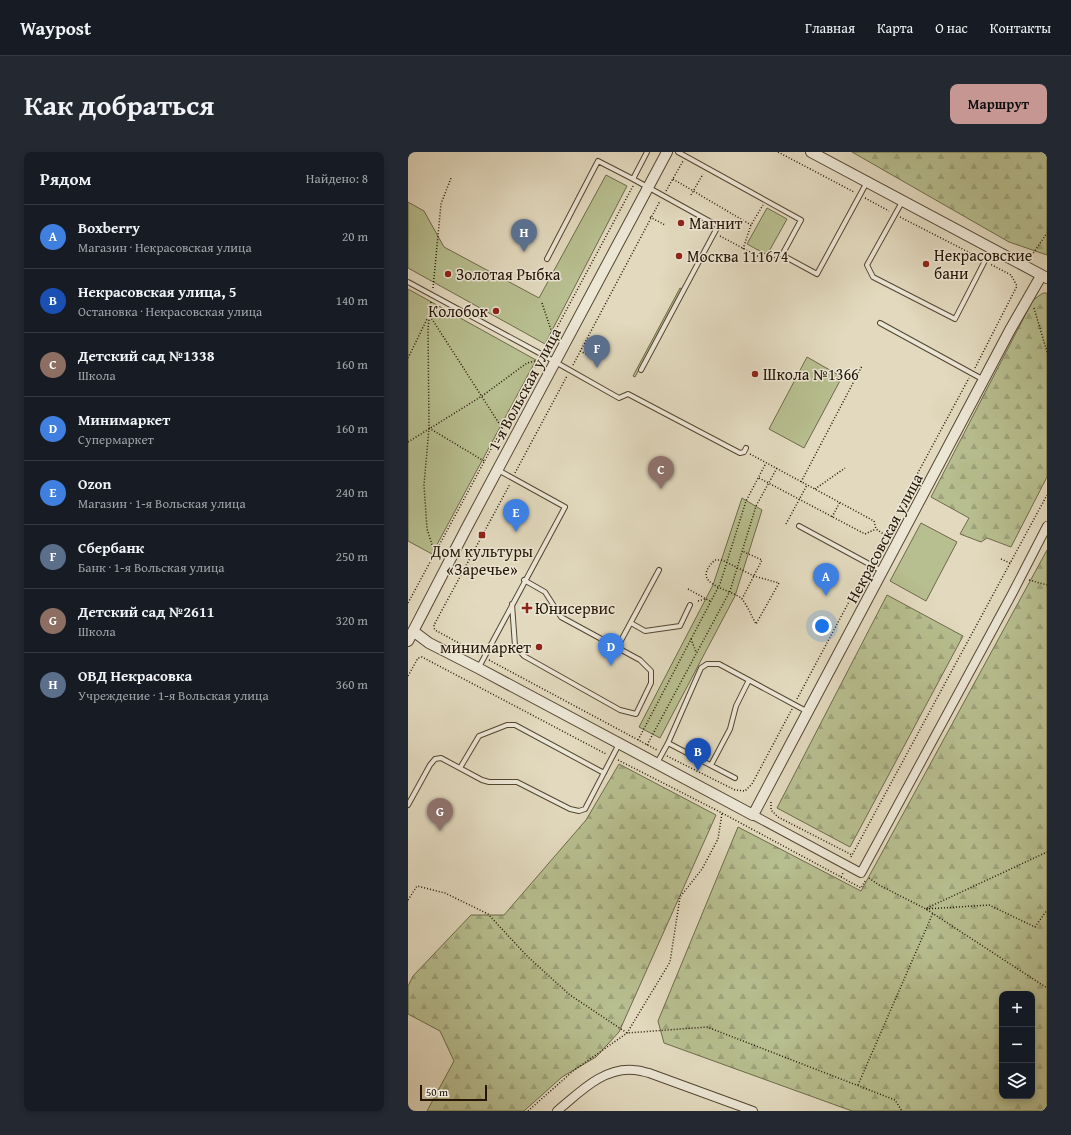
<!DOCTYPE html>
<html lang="ru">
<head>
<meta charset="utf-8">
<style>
  :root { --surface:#171b24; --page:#242831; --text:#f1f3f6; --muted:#9ea1a6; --line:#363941; --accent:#c59692 }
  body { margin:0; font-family:"Gentium Book Plus",serif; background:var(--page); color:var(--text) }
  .controls { position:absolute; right:12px; bottom:12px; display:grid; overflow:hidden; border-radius:8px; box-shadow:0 2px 6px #0003 }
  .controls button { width:36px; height:36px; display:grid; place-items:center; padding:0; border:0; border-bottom:1px solid var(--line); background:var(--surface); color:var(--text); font:20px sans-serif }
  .scale { position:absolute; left:12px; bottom:10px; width:67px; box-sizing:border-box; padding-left:4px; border:2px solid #251504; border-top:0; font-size:11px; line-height:14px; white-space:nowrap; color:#251504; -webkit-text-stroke:3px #ece6d5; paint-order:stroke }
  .you { position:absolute; left:414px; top:474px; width:14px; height:14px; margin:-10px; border:3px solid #fff; border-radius:50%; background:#1a73e8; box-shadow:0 0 0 6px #1a73e833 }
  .badge { display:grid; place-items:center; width:26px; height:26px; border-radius:50%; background:var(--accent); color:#fff; font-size:13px; font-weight:700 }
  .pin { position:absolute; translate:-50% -33px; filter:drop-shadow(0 1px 2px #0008) }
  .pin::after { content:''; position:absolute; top:21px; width:14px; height:12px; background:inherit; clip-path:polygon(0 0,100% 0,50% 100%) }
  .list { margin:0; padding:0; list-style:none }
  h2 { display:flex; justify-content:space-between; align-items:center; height:52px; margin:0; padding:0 16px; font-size:17px }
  h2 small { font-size:13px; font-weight:400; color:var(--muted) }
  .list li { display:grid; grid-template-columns:26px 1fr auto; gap:12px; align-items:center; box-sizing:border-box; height:64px; padding:0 16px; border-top:1px solid var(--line) }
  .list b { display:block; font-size:15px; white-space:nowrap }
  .list p { margin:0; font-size:13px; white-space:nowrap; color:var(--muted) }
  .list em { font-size:13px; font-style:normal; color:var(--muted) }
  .icon { flex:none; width:22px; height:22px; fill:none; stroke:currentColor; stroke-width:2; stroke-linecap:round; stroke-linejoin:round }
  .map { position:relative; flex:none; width:639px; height:959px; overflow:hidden; border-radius:8px }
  header { display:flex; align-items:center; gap:24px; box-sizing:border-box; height:56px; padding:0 20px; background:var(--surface); border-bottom:1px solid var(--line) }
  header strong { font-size:19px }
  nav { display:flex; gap:22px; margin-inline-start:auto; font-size:14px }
  .intro { display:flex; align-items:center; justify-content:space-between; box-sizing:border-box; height:96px; padding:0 24px }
  h1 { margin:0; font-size:28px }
  .button { padding:10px 18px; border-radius:8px; background:var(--accent); color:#111; font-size:14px; font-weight:700 }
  main { display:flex; gap:24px; padding:0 24px }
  aside { flex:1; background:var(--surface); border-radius:8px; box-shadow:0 2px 6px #0003 }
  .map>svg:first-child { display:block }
  .green { fill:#b7be8f; stroke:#6e6a4a }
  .forest { fill:url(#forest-firs); stroke:#6e6a4a; fill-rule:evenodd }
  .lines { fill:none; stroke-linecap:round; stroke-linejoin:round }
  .service-casing { stroke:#544632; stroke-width:6 }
  .minor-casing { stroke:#544632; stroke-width:10 }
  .tertiary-casing { stroke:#544632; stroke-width:12 }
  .path { stroke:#251504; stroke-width:1.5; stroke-dasharray:1 2; stroke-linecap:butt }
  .service { stroke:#ece6d5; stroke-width:4 }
  .minor { stroke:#ece6d5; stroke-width:8 }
  .tertiary { stroke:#ece6d5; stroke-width:10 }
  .poi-dot { fill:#8f2418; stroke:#ece6d5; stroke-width:1.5 }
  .labels { text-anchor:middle; stroke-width:3; stroke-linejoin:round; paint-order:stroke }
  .poi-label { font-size:16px; fill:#251504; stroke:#ece6d5; text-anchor:start }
  .street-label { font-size:16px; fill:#251504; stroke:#ece6d5 }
</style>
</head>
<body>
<header>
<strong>Waypost</strong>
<nav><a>Главная</a><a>Карта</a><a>О нас</a><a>Контакты</a></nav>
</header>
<div class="intro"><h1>Как добраться</h1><a class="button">Маршрут</a></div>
<main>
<aside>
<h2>Рядом<small>Найдено: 8</small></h2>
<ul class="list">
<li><span class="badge" style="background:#3f7fe0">A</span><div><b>Boxberry</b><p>Магазин · Некрасовская улица</p></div><em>20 m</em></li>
<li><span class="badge" style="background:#1a4fb4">B</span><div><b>Некрасовская улица, 5</b><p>Остановка · Некрасовская улица</p></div><em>140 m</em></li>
<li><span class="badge" style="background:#8d6e63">C</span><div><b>Детский сад №1338</b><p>Школа</p></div><em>160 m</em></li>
<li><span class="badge" style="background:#3f7fe0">D</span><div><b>Минимаркет</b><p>Супермаркет</p></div><em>160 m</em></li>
<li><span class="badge" style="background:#3f7fe0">E</span><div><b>Ozon</b><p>Магазин · 1-я Вольская улица</p></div><em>240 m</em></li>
<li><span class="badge" style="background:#5c6f8a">F</span><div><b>Сбербанк</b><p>Банк · 1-я Вольская улица</p></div><em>250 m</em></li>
<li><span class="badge" style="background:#8d6e63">G</span><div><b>Детский сад №2611</b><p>Школа</p></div><em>320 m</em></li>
<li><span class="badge" style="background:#5c6f8a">H</span><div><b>ОВД Некрасовка</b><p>Учреждение · 1-я Вольская улица</p></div><em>360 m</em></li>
</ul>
</aside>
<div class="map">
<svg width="639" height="959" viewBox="0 0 639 959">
  <defs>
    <pattern id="forest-firs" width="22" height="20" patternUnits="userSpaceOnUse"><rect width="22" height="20" fill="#b7be8f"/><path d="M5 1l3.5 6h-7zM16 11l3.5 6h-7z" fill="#9da27a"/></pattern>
  </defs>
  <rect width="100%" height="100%" fill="#e2d9be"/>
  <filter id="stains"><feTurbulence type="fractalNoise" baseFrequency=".005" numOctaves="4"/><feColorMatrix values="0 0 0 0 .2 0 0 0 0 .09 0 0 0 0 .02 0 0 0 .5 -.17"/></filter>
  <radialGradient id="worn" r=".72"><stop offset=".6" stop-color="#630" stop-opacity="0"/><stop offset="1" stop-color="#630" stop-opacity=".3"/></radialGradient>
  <path class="green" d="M198 23 219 34 137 192 0 116V50L16 59 36 95 131 146Z
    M359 56 379 67 359 103 339 92Z
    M272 136 274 137 227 225 225 224Z
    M0 137 128 208 24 402 0 389Z
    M399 205 434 225 396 296 361 277Z
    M334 346 354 358 327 444 252 586 231 575 305 433Z
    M513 371 549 390 518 449 482 429Z"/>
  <path class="forest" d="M444 0H639V103L601 90Z
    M635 141H639V325L603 395 579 386 573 390 552 382 561 366 523 345 625 148Z
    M639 398V959H444L256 891 250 869 330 675 453 739ZM594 842H624V944H594Z
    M479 443 555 484 442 695 369 656Z
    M211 612 308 663 211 880 188 905 154 925 116 959H19L46 909 32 879 0 862V834L5 824 63 763H96L178 668Z"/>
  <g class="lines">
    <g class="service-casing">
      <path id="service" d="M270 0 393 68 374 103 409 122 459 30
        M494 50 459 113 465 125 547 167 583 97
        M139 107 190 9 225 27
        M0 130 135 203 211 246 220 242 332 301 336 300 338 296
        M472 171 576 228
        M233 218 310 74 225 27 239 0
        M391 374 474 419
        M104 452 107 494 116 504 212 558 228 562 243 531V519L232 508 153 465 137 440 116 428
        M223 471 237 479 272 474 282 453
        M209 496 251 418
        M71 515 157 355 90 318
        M260 591 327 626
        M249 611 260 591 293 516 299 512H311L400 560
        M303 613 322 577 328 554 341 528
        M52 616 71 584 99 573H107L196 621
        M0 653 22 613 27 607 33 606 74 628 81 630H109L162 657 171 659 177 657 211 592"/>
    </g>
    <g class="minor-casing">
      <path id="minor" d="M345 663 453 721 604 442 639 374
        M149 959C171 941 195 915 226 918 231 918 236 920 241 921L345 959"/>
    </g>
    <g class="tertiary-casing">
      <path id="tertiary" d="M403 0 639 126
        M5 479 21 491 70 516 345 663 602 178 633 124
        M0 489 59 375 259 0"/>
    </g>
    <path class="path" d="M370 0 446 40
      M265 27 343 73
      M258 39 275 9
      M283 43 295 22
      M457 46 481 59
      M242 65 257 73
      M492 65 572 106
      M312 84 357 108 368 105
      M335 97 343 73 355 53
      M622 106 639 81
      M25 136 33 52 43 26
      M23 150 20 176 21 276 16 333 19 377 27 402
      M134 151 145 184
      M626 156 639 200
      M22 164 94 276
      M138 196 225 34
      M172 199 184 205
      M0 206 20 165
      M165 213 252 49
      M567 216 609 134 603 123 582 112
      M21 276 76 309
      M0 290 74 244 119 211 131 208
      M342 302 466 369 468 377 477 383
      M107 321 159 224
      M351 326 457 382 468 377
      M393 330 454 214
      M407 337 437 316
      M424 365 432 350
      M378 372 399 333
      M464 406 561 226
      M593 407 602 411
      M307 408H314L346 424 371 431 348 472C344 465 339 453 334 447 322 436 280 433 307 408Z
      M621 428 639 433
      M280 437 302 449
      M334 447 354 408 334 399
      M290 449 297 447
      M0 451 131 208
      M283 487 288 500
      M71 502 27 478 26 476V473L102 332
      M81 508 249 598
      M0 524 10 506 14 505 198 602
      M389 547 458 418
      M230 588 312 432 338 349 358 311
      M239 593 322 439 348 354 369 316
      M259 604 327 638 337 639 344 632 384 557
      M210 608 314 661 433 725 435 721
      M363 650V658L370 665 444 703
      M443 705 639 343
      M433 725 453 736 457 729
      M461 726 471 733 518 757 639 836
      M0 748 9 734 37 741 80 762 120 805 162 843 219 881 299 875 487 948 494 959
      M519 756 639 700
      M518 757 581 753 627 775 639 758
      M450 933 525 761
      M120 959 165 919 219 881 262 810 272 745 294 717 310 687 314 661"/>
    <use href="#service" class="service"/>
    <use href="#minor" class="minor"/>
    <use href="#tertiary" class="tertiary"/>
  </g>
  <g class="poi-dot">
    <circle cx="273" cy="71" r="4"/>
    <circle cx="271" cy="104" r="4"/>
    <circle cx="518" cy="112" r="4"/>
    <circle cx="40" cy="122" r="4"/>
    <circle cx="88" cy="159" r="4"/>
    <circle cx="347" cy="222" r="4"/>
    <rect x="70" y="379" width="8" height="8" rx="2"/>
    <path d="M117 450h4v4h4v4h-4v4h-4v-4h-4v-4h4z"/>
    <circle cx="131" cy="495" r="4"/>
  </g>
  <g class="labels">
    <g class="poi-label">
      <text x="281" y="77">Магнит</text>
      <text x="526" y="109">Некрасовские<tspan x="526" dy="18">бани</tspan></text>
      <text x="279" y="110">Москва 111674</text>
      <text x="48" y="128">Золотая Рыбка</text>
      <text x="80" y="165" text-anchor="end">Колобок</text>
      <text x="355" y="228">Школа №1366</text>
      <text x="74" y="405" text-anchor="middle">Дом культуры<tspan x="74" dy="18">«Заречье»</tspan></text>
      <text x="127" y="462">Юнисервис</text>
      <text x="123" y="501" text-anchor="end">минимаркет</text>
    </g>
    <g class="street-label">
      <text transform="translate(116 237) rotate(-62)" y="6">1-я Вольская улица</text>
      <text transform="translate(476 386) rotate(-62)" y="6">Некрасовская улица</text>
    </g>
  </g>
  <rect width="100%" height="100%" filter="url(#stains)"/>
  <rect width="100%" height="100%" fill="url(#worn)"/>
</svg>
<div class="controls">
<button>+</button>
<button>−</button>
<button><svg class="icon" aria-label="layers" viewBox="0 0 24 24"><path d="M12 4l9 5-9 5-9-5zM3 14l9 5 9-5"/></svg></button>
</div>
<div class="scale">50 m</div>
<div class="you"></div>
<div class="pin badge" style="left:418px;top:444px;background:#3f7fe0">A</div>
<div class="pin badge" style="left:290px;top:619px;background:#1a4fb4">B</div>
<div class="pin badge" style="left:253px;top:337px;background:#8d6e63">C</div>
<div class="pin badge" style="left:203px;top:514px;background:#3f7fe0">D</div>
<div class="pin badge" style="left:108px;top:380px;background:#3f7fe0">E</div>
<div class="pin badge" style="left:189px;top:216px;background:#5c6f8a">F</div>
<div class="pin badge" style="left:32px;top:679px;background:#8d6e63">G</div>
<div class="pin badge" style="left:116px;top:100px;background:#5c6f8a">H</div>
</div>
</main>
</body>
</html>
